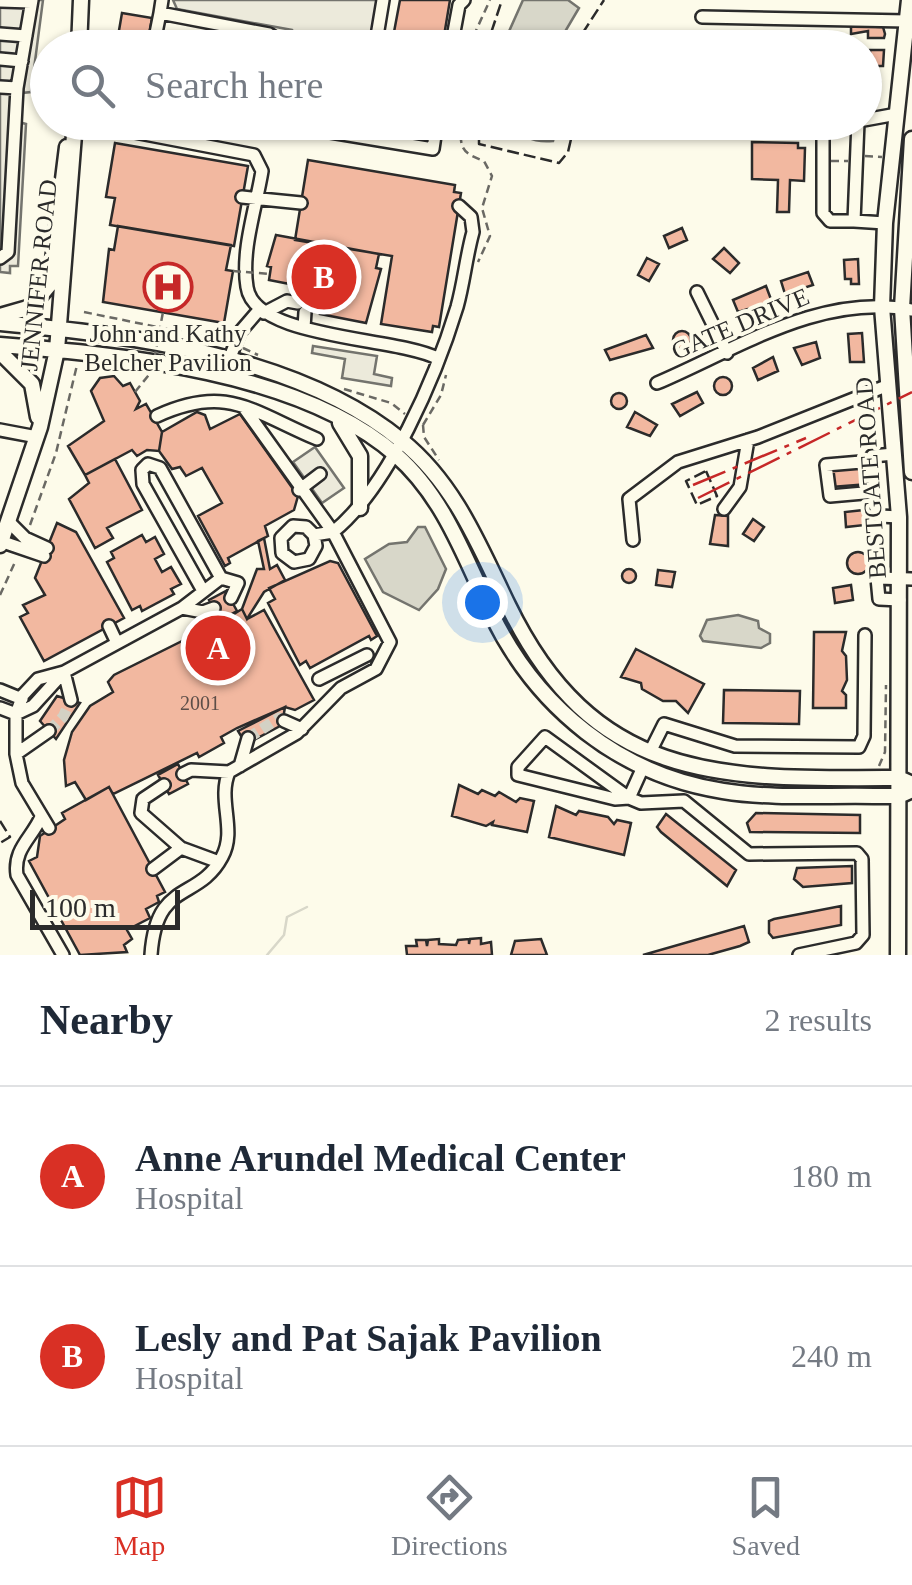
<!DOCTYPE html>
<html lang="en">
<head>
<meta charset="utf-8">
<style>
  :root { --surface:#fff; --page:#f2f2f3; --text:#1f2937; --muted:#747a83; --line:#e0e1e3; --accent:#d93025 }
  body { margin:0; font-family:"Times New Roman",serif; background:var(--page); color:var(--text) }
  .scale { position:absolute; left:30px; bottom:25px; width:150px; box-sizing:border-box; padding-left:10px; border:5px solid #2b2b2b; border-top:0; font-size:28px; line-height:35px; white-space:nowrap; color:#2b2b2b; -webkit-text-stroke:8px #fdfbea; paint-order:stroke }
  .you { position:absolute; left:482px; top:602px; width:35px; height:35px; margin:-25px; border:8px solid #fff; border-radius:50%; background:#1a73e8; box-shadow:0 0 0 15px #1a73e833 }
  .badge { display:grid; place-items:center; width:65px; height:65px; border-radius:50%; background:var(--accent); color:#fff; font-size:32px; font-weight:700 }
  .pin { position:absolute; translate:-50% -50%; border:5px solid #fff; box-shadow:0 2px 10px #0006 }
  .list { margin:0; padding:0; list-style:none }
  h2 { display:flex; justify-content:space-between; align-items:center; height:130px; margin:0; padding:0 40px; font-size:42px }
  h2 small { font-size:32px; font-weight:400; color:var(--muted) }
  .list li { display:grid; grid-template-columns:65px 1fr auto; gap:30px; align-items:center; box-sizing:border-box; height:180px; padding:0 40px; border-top:2px solid var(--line) }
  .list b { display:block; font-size:38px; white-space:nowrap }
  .list p { margin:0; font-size:32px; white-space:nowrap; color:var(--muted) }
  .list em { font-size:32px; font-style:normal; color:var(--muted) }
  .icon { flex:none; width:55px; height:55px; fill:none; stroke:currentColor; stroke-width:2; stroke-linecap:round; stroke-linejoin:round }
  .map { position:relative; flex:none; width:912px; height:955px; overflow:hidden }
  .search { position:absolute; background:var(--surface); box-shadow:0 2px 8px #0004; left:30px; right:30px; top:30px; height:110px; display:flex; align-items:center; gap:25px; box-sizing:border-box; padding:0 35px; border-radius:55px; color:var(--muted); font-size:38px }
  .sheet { height:490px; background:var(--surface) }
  nav { display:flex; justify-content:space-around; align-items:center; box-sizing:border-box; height:140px; border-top:2px solid var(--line); background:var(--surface); font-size:28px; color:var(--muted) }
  nav a { display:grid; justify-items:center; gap:5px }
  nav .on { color:var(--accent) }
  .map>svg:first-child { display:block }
  .parking { fill:#eceadb; stroke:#74746e; stroke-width:2.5 }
  .water { fill:#d8d7c9; stroke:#74746e; stroke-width:2.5 }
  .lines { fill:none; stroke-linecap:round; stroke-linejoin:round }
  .stream { stroke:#d8d7c9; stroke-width:2.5 }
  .building { fill:#f2b8a0; stroke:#2b2b2b; stroke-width:2.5 }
  .minor-tunnel { stroke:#d3d1c4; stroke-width:11; stroke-dasharray:11 5.5; stroke-linecap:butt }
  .minor-casing { stroke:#2b2b2b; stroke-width:16 }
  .major-casing { stroke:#2b2b2b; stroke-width:19 }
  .path { stroke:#6a6964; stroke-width:2.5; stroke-dasharray:8 5; stroke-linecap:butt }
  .minor { stroke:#fdfbea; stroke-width:11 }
  .major { stroke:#fdfbea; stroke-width:14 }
  .path-bridge { stroke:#6a6964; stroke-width:2.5; stroke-dasharray:8 5; stroke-linecap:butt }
  .fence { stroke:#2b2b2b; stroke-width:2.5; stroke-dasharray:12 5; stroke-linecap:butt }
  .power { stroke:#c62828; stroke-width:2.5; stroke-dasharray:35 8 5 8; stroke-linecap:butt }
  .labels { text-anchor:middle; stroke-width:8; stroke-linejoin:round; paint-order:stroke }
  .number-label { font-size:20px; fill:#5d4e48 }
  .street-label { font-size:25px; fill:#2b2b2b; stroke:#fdfbea }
  .poi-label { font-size:25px; fill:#2b2b2b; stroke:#fdfbea }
</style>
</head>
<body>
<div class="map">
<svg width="912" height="955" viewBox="0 0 912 955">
  <rect width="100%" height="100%" fill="#fdfbea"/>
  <path class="parking" d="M0 0H43L31 92 22 93 19 122 26 124 18 266H10V273L0 272Z
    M173 0H381L373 48 304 44 292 30 177 9Z
    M313 346 377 356 374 374 392 378 391 386 342 378 345 359 312 353Z
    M315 447 344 488 322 503 293 462Z"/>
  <path class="water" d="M523 0H568L579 8 556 47H502Z
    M511 123H558L553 141C534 143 521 137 511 123Z
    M418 527H425L446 569 438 589 419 610 383 592 365 559 389 544 407 542Z
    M738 615 758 621 759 628 770 634V643L761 648 703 641 700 636 707 620Z"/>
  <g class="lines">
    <path class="stream" d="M267 955 284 935 287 917 307 907"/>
  </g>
  <path class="building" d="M400 0H450L442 48H391Z
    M122 13 152 18 147 48H116Z
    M851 26 883 27 885 34 884 38H868V31L851 34Z
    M739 42a8 8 0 1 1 16 0a8 8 0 1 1-16 0Z
    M181 35 258 48H178Z
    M793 39 812 42 811 48H784L785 41Z
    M870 50H884L883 66H870Z
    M866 82a7 7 0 1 1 14 0a7 7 0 1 1-14 0Z
    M328 122H429L426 139Z
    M752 142 798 143V148H805L804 181 790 180 789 212H777L778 180 752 179Z
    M115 143 248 166 234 246 110 225 115 198 106 197Z
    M308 160 455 185 454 192 461 193 439 327 433 326 432 332 381 324 392 256 295 240Z
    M118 226 231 245 226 270 233 271 224 323 103 302 109 249 114 250Z
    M682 228 687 240 669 248 664 236Z
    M276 235 379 254 376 268 381 269 366 323 320 314 323 299 313 297 315 289 269 280 271 267 267 266Z
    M724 248 739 263 730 273 713 259Z
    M647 258 659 264 649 281 638 275Z
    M858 259 859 284H851V279H845L844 260Z
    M808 272 813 285 785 294 781 281Z
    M766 286 772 302 738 312 733 300Z
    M673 340a9 9 0 1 1 18 0a9 9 0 1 1-18 0Z
    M862 333 864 362H850L848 334Z
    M646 335 653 348 610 360 605 350Z
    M816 342 820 358 802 365 794 348Z
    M773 357 778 371 758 380 753 368Z
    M114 376 123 386 130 383 140 401 136 409 146 404 162 432 159 451 147 450 137 456 132 450 85 475 68 446 104 421 91 391 100 378Z
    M714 386a9 9 0 1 1 18 0a9 9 0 1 1-18 0Z
    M697 392 703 403 680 416 672 404Z
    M611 401a8 8 0 1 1 16 0a8 8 0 1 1-16 0Z
    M197 412 205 415 210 429 240 414 298 496 294 510 265 526 268 536 228 558 230 563 225 566 198 516 222 503 202 468 186 476 180 467 172 469 159 451 162 432Z
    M635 412 657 425 650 436 627 427Z
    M115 459 142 510 107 528 113 538 95 548 69 499 89 483 85 475Z
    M868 467 869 484 831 487 829 470Z
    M864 510 865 525 846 527 845 512Z
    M715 515 728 516V546L710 544Z
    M753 519 764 527 754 541 743 534Z
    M57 523 76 532 124 618 44 661 20 617 28 613 23 605 45 595 35 578Z
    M142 535 146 542 155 537 164 554 155 559 162 572 171 567 181 584 171 589 174 594 142 611 140 606 132 610 107 562 114 558 111 552Z
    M264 538 270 569 277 565 285 580 264 592 247 619 242 609 257 569H264L258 541Z
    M847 563a11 11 0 1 1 22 0a11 11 0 1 1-22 0Z
    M330 561 338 563 377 636 371 640 369 636 310 668 306 661 300 665 268 603 275 599 269 588Z
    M622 576a7 7 0 1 1 14 0a7 7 0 1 1-14 0Z
    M658 570 675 572 672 587 656 585Z
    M851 585 853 600 835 603 833 588Z
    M226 591 237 611 220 620 209 600Z
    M242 609 247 619 264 610 314 700 295 710 285 707 237 728 221 737 224 743 199 757 197 753 113 794 109 787 86 800 75 782 66 786 64 760 72 732 90 706 113 692 108 682 114 675 194 635 191 630 199 626 208 630Z
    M814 632H846L842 651 846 656 847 680 842 691 846 695V708H813Z
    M636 649 704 684 688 713 676 701H663L642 689 641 683 621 677Z
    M724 690 800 691 799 724 723 723Z
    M57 696 80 703 56 739 40 721Z
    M285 707 282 725 254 740 241 736 238 731Z
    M178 764 188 784 169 794 158 775Z
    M459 785 478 794 482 790 495 796 499 792 516 802 520 798 534 801 527 832 492 825 493 822 486 826 452 816Z
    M109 787 165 892 157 896 159 902 146 909 150 918 127 930 132 939 124 945 127 952 80 955 29 861 37 857 40 836 65 819 62 813Z
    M556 806 576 815 579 811 608 817 614 824 617 820 631 823 624 855 549 837Z
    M756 813 860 815V833L750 832 747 823Z
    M666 814 736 870 727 886 661 832 657 827Z
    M852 866V883L803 887 794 879 797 868Z
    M841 906V925L773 938 769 933V921L774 919Z
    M744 926 749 942 740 946 708 955H643Z
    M481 938V944L491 942 492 955H407L406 946H417L416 940H426L427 946 428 940 439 939V944L456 945 458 940 469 939V944L470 939Z
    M541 939 547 955H511L515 941Z"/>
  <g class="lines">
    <path class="minor-tunnel" d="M49 731 63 717 71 700
      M248 738 279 718 284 721"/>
    <g class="minor-casing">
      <path id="minor" d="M162 0 160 13 269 34 290 48
        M0 1 31 2
        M702 17 907 21
        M0 34 26 36
        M153 48 160 13
        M375 48 383 0
        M451 48 459 5 464 0
        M0 59 22 61
        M0 87 17 88 8 252 0 258
        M17 88 32 0
        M864 120 897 114
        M82 122 254 155 262 171C256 208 241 250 247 287 254 339 396 337 437 358
        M234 122 276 123 433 149 437 122
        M823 122V213L830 221H854
        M858 122 854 221 885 223
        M242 197 301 203
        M697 292 727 353
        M264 313 287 301 298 303
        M304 328 305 312
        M229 360 240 332 259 310
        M657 383C737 349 822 292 912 310
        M157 416C227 384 251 411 317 439
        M0 430 37 437
        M894 454 872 456 876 508 880 516 899 517
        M873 461 826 465 830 496 875 492
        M299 490 320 474
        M724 509 740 487 748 440
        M9 522 25 538 47 548
        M333 532C389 487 436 376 457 307 464 282 466 257 473 232L471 217 459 206
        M314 535 316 546 309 559 294 562 282 553 281 538 293 526 306 527 314 535 333 532
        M633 540 629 499 678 462 758 437 886 386
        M0 541 44 556
        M221 578 238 583 231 598
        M202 589 143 484 142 470 148 464 160 468 221 578
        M900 600 879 599 877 578 912 579
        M182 608 203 612 214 608
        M109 626 117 643
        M64 672 71 700
        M319 679 367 655
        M0 690 22 699
        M0 708 16 714 33 706 63 673
        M284 721 302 729
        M650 752 664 724 735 746 859 747 864 736 865 635
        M16 754 49 731
        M240 766 248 738
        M643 767 629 798 615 799 518 775V767L545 737 629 798 641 803 684 801 749 854 857 853 862 859 863 935 856 943 799 955
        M183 774 191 770 229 772
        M164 785 143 799 141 813 181 848
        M41 817C32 838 13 849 17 875L63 955
        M49 828 22 783 16 754V714L23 695 38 679 64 672 182 608 221 578
        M153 869 181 848 219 862
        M151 955C156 879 198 902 222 857 237 830 217 800 229 772L297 733 341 688 376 669 390 642 333 532 245 409"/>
    </g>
    <g class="major-casing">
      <path id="major" d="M79 48 81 0
        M912 139 902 308 912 472
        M0 316 31 307 50 284 67 147
        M0 323C130 335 298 355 402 441 455 484 479 545 508 605 595 785 724 779 899 778L912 784
        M0 345C122 355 300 371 396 455 444 497 465 558 492 615 537 708 620 775 723 791 772 799 825 795 874 796H899L912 790
        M0 352 32 384 38 417
        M340 423 360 456V508
        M0 545 40 427 57 350 75 122
        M898 955 899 517 882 307 885 223 909 0"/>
    </g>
    <path class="path" d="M468 48 490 0
      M461 122C460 148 460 152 484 161L492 176 482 208 490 236 478 262
      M865 156 882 157
      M831 161H848
      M84 312 226 341
      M243 348 258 355
      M344 389 391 403 405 414
      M423 425 424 437 439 460
      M423 425 441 395 446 375
      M30 525 56 453 77 365
      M0 595 16 560
      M879 766 885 752 886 685"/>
    <use href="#minor" class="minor"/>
    <use href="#major" class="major"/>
    <path class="path-bridge" d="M233 271 270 274
      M135 392 152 371 163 312"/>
    <path class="fence" d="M486 48 502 0
      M573 48 604 0
      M479 122V144L559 163 568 152 575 122
      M706 471 717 496 697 505 686 481Z
      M0 821 10 837 0 843"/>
    <path class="power" d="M693 485 806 438
      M698 498 912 392"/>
  </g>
  <defs>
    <g id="hospital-ring" transform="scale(2.5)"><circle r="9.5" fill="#fdfbea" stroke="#c62828" stroke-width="1.5"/><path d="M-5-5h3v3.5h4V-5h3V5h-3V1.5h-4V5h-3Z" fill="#c62828"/></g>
  </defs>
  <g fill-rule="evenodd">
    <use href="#hospital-ring" x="168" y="287"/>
  </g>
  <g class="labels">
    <g class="number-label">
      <text x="200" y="710">2001</text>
    </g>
    <g class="street-label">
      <text transform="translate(38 275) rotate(-84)" y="9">JENNIFER ROAD</text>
      <text transform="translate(740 323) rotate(-23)" y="9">GATE DRIVE</text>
      <text transform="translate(870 478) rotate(-94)" y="9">BESTGATE ROAD</text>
    </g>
    <g class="poi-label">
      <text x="168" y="342">John and Kathy<tspan x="168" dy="29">Belcher Pavilion</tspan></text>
    </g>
  </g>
</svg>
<div class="scale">100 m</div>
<div class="you"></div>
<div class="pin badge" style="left:218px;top:648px">A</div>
<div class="pin badge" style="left:324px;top:277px">B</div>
<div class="search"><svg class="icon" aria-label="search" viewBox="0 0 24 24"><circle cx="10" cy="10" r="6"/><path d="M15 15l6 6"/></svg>Search here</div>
</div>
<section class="sheet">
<h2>Nearby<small>2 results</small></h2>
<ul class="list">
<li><span class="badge">A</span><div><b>Anne Arundel Medical Center</b><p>Hospital</p></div><em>180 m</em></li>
<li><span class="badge">B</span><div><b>Lesly and Pat Sajak Pavilion</b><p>Hospital</p></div><em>240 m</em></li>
</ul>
</section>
<nav>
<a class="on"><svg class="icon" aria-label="map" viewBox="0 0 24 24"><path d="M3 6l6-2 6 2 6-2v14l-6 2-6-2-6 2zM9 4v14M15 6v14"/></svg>Map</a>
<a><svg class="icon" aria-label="directions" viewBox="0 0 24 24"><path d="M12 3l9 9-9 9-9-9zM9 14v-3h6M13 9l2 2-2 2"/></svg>Directions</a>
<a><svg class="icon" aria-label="saved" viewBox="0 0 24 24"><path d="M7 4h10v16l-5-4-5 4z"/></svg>Saved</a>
</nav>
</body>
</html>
